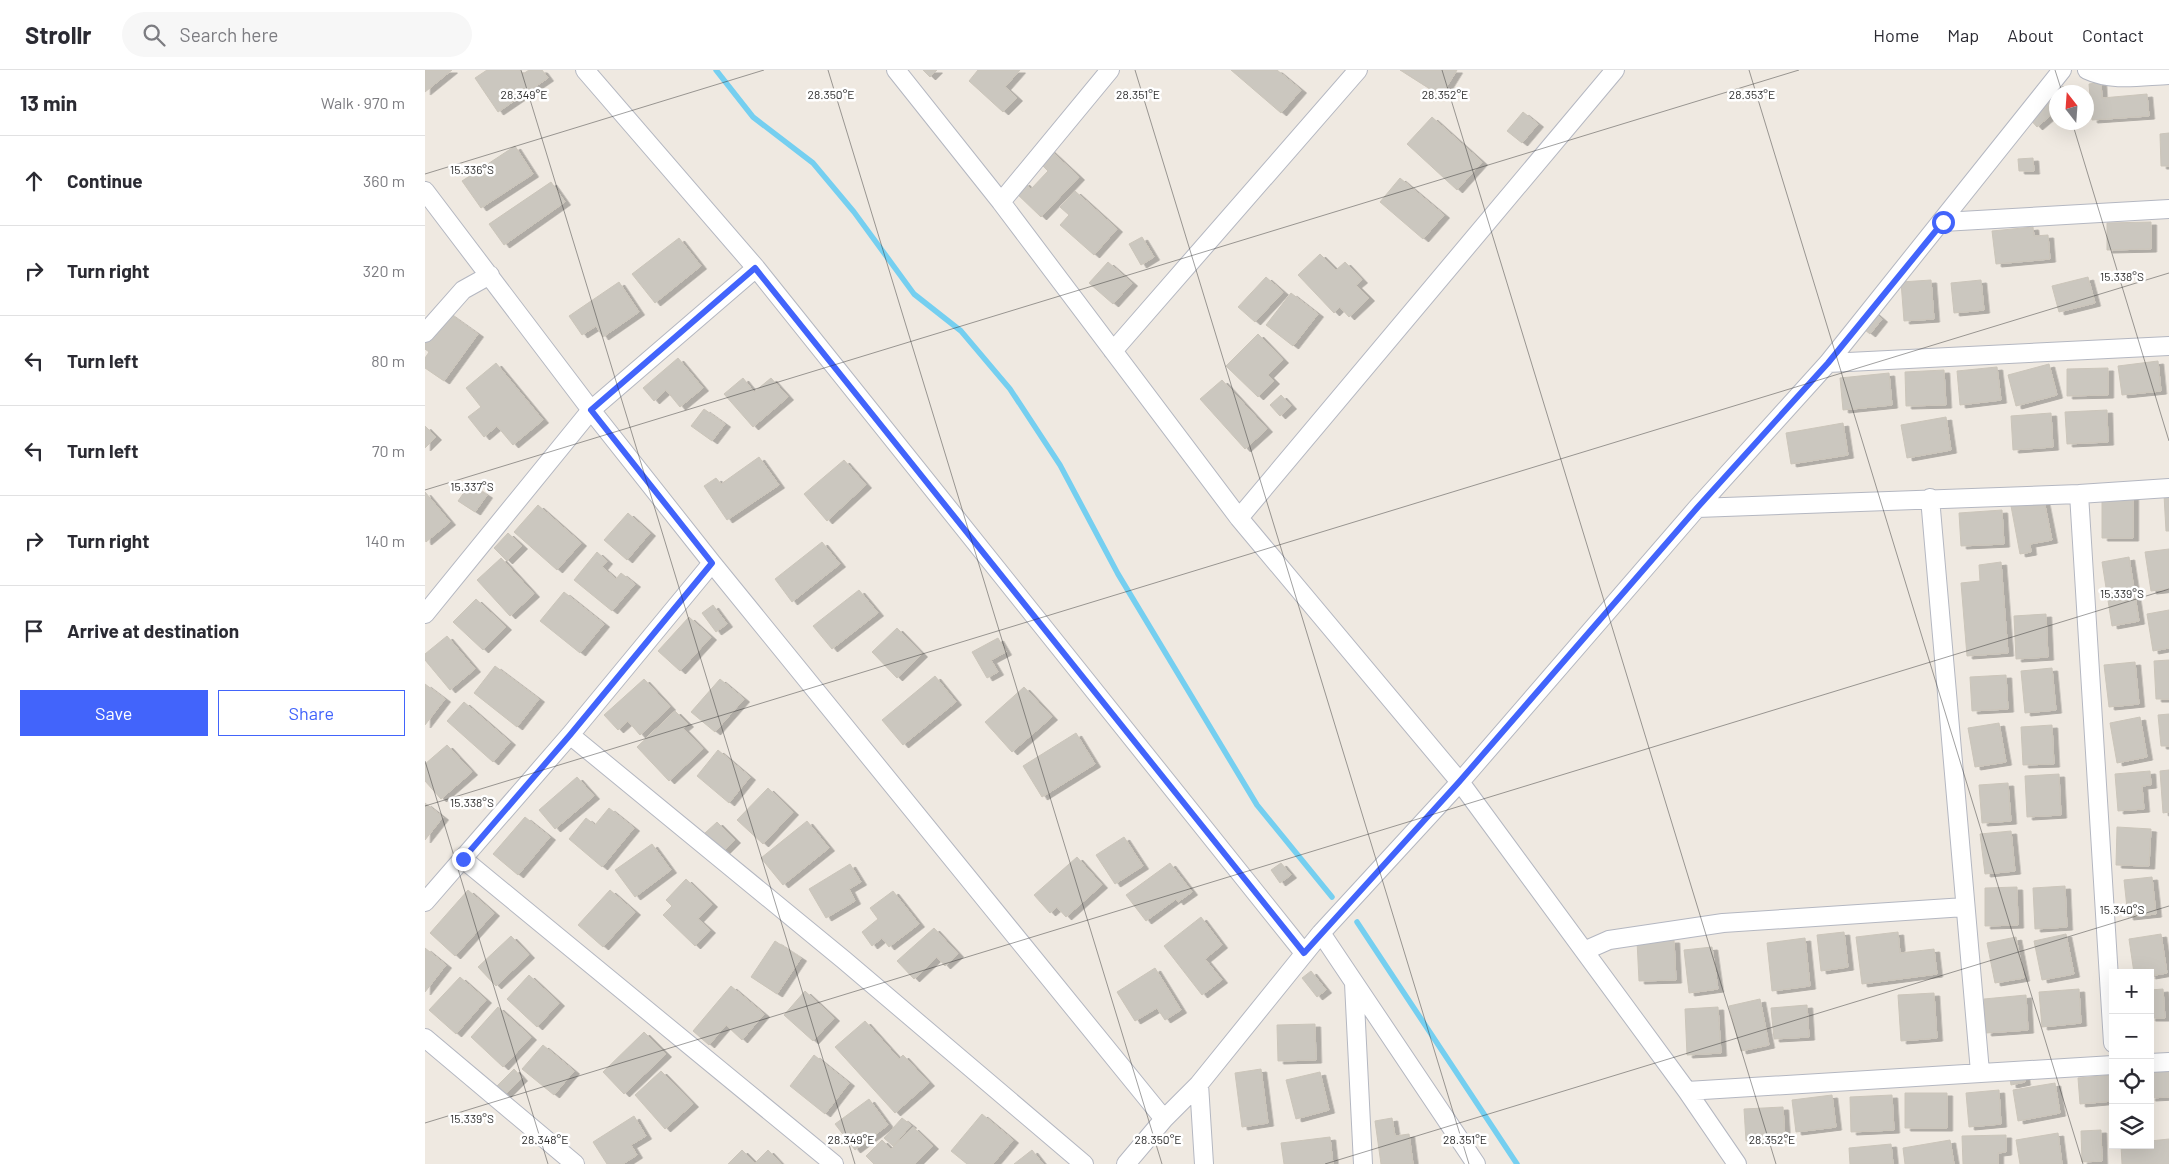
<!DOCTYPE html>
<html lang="en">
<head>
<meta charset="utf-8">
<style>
  :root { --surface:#fff; --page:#f7f7f7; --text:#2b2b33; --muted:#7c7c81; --line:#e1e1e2; --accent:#4264fb }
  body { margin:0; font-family:Barlow,sans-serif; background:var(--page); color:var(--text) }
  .controls { position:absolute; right:15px; bottom:15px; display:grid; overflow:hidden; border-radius:0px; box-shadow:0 5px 20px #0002 }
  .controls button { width:45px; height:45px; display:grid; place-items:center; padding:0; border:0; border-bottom:1px solid var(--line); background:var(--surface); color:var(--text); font:25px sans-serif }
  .compass { position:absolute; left:1624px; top:15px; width:45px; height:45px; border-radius:50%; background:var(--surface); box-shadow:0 5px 20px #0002; rotate:343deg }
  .stop { position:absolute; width:15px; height:15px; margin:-11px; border:4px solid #4264fb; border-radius:50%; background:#fff }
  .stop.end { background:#4264fb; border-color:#fff; box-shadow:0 1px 5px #0008 }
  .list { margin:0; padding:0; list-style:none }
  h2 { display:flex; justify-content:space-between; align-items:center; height:65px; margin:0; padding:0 20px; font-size:21px }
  h2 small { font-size:16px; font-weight:400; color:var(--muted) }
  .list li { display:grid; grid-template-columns:32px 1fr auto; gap:15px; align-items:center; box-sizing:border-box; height:90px; padding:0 20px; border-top:1px solid var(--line) }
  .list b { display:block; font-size:19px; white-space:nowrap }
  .list em { font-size:16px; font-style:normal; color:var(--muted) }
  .actions { display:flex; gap:10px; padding:15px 20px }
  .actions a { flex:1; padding:11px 0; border:1px solid var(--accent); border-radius:0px; text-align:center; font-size:18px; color:var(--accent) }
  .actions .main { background:var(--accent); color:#fff }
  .icon { flex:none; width:28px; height:28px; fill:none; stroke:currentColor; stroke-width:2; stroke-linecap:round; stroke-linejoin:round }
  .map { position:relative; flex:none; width:1744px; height:1094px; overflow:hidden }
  header { display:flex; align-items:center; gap:30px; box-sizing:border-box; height:70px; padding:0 25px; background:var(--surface); border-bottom:1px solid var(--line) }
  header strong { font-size:24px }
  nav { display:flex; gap:28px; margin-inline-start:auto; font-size:18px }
  .search { width:350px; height:45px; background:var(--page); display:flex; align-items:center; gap:12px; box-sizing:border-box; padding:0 18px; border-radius:28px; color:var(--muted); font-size:19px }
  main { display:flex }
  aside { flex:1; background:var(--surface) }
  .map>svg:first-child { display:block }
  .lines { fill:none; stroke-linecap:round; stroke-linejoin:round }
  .stream { stroke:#75cff0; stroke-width:5.5 }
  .building { fill:#cbc7bf; stroke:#cbc5ba; filter:url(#shadow) }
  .minor-casing { stroke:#b4b7c1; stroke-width:20 }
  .minor { stroke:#fff; stroke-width:18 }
  .route { stroke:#4264fb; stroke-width:6 }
  .ticks { fill:none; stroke:#2e2e2e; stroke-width:1; stroke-opacity:0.45 }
  .ticks-label { font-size:12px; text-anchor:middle; fill:#2e2e2e; stroke:#fff; stroke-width:5; stroke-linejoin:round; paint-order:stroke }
</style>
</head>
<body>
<header>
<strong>Strollr</strong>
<div class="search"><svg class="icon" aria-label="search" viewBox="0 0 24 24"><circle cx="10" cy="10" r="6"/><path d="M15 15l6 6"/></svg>Search here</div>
<nav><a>Home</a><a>Map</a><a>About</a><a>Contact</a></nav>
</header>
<main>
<aside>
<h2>13 min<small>Walk · 970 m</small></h2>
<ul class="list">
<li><svg class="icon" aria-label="ahead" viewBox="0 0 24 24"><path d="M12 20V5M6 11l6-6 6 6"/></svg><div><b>Continue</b></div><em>360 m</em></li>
<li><svg class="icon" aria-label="right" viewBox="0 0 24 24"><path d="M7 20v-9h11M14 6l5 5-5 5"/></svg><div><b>Turn right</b></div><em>320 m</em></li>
<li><svg class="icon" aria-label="left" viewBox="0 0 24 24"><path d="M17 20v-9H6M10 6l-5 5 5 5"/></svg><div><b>Turn left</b></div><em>80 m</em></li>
<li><svg class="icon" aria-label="left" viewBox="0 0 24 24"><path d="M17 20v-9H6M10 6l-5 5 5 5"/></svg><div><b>Turn left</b></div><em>70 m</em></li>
<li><svg class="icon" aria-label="right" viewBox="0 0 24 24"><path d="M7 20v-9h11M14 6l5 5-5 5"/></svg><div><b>Turn right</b></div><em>140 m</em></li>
<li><svg class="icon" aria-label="arrive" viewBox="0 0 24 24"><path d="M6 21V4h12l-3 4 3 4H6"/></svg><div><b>Arrive at destination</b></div></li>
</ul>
<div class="actions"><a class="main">Save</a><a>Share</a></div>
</aside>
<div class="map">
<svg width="1744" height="1094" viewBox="0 0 1744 1094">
  <defs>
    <filter id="shadow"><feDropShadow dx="5.5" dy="3" stdDeviation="0" flood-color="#0004"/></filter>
  </defs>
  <rect width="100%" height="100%" fill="#efe9e1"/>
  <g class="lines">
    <path class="stream" d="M291 0 328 47 388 93 429 142 489 224 536 261 585 319 635 395 693 504 832 735 907 827
      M932 852 1092 1094"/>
  </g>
  <path class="building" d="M0 0H27L0 22Z
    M62 0H95L98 4 104 0H117L123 8 73 42 50 8Z
    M498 0H512L505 7Z
    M553 0H595L580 17 592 28 578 42 544 11Z
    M806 0H852L876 20 856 43Z
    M975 0H1032L1016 26Z
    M1676 12 1677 28 1722 24 1724 46 1667 50 1664 14Z
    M1638 16 1643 22H1632V40L1612 57 1603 47Z
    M1098 42 1113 54 1097 73 1082 61Z
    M1007 47 1057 92 1032 120 982 74Z
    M1744 63V96H1736L1735 64Z
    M90 76 108 104 56 138 37 111Z
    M624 79 654 107 616 147 590 122 599 112 606 119 623 101 613 91Z
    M1608 88 1609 101H1594L1593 89Z
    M975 108 1019 145 998 169 955 132Z
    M126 112 140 132 79 175 64 154Z
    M650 121 692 159 669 185 635 155 644 145 635 137Z
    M1726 152V179L1682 180V153Z
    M1608 157 1609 166 1623 165 1625 189 1571 194 1567 161Z
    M717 167 729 187 716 195 704 174Z
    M254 168 276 196 230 233 207 204Z
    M895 184 911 200 920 192 937 210 931 215 944 228 924 247 915 237 909 243 873 205Z
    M683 192 707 213 688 234 664 213Z
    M841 207 858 222 830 252 813 237Z
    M1663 207 1670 233 1634 242 1627 216Z
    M1506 210 1509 249 1479 251 1476 212Z
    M1556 210 1559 240 1529 243 1526 213Z
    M194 212 214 242 178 267 171 256 157 265 144 246Z
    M866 223 893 244 868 276 841 255Z
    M1443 237 1457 249 1445 264 1430 252Z
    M22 242 53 264 19 311 0 298V288L4 282 0 279V273Z
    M833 264 858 290 843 305 849 311 833 327 801 296Z
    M253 288 278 318 255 337 241 320 229 331 218 318Z
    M1733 291 1736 321 1697 325 1693 296Z
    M71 293 118 350 88 375 72 356 59 367 43 347 56 337 41 318Z
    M1624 294 1632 325 1591 336 1583 305Z
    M1572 297 1576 330 1535 335 1532 301Z
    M1683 298V325L1642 326V299Z
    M1519 300 1521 335 1481 336 1480 302Z
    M1464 303 1467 335 1418 340 1415 308Z
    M318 308 329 322 346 308 363 327 328 357 299 324Z
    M797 310 842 359 820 379 775 329Z
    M856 325 866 336 855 346 845 335Z
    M279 339 300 354 287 371 266 356Z
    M1682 340 1683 372 1642 374 1640 342Z
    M1626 343 1628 377 1588 380 1586 346Z
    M1521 347 1526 380 1482 388 1476 355Z
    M1418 353 1423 385 1366 394 1361 363Z
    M0 356 11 367 0 378Z
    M334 387 354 415 302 450 279 416 291 408 296 414Z
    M419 390 441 415 402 451 379 424Z
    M45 414 62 425 50 442 33 431Z
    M0 422 25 452 1 472 0 470Z
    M1739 425H1744V461H1741Z
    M1677 426H1708V468H1677Z
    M1619 430 1627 470 1605 474 1606 482 1595 484 1586 436Z
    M113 435 156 473 132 500 89 462Z
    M1577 440 1579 474 1536 476 1534 443Z
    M203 443 225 463 202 490 179 470Z
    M83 463 97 476 82 491 69 478Z
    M397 472 415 494 367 532 350 509Z
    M1744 479V519L1726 521 1720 482Z
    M172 482 182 491 177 497 191 509 196 503 210 514 187 541 149 510Z
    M1704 487 1714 551 1687 556 1677 492Z
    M76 488 109 524 85 546 52 510Z
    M1576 492 1583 583 1542 586 1536 513 1555 511 1554 495Z
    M434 520 453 543 407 579 388 556Z
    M139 522 179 554 155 583 115 551Z
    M51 529 81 557 58 580 28 552Z
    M288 535 302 554 291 562 277 543Z
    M1744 540V578L1728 581 1722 544Z
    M1621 544 1623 587 1591 589 1589 546Z
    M264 547 286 567 255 601 233 581Z
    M472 558 497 584 472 608 447 582Z
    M22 566 50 599 25 620 0 590V584Z
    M573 568 581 582 566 590 573 602 562 608 547 582Z
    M1744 590V629H1731L1729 591Z
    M1710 592 1714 634 1684 637 1679 595Z
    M70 596 114 629 92 657 49 623Z
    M1627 598 1631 640 1600 643 1596 601Z
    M1581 605 1583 639 1547 641 1545 607Z
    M510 606 531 632 478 675 457 650Z
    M219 609 245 637 215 665 203 651 193 660 179 645Z
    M295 609 319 629 290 662 266 642Z
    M0 614 20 629 0 655Z
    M599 617 627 647 587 682 560 652Z
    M39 632 85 672 68 692 22 651Z
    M250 641 263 654 258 658 278 679 244 711 212 677Z
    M1744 644V676H1736L1733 645Z
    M1715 647 1722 687 1692 693 1685 653Z
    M1574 653 1581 692 1550 697 1543 658Z
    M1627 655 1629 694 1598 695 1596 657Z
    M651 663 670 694 617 727 598 696Z
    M22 675 47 702 16 729 0 711V694Z
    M293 680 325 707 304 733 272 706Z
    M1744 700V742L1738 743 1735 701Z
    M1725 701 1726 715 1717 716 1719 739 1693 741 1690 704Z
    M1634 704 1636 745 1602 747 1600 706Z
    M152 707 169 726 130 759 114 740Z
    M1583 713 1586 751 1557 753 1554 715Z
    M343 718 368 742 338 774 312 750Z
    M0 733 18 747 0 770Z
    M184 738 209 758 177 797 144 769 161 748 170 755Z
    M100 747 125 767 93 805 68 784Z
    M382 751 404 778 358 815 336 788Z
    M292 752 310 770 298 782 280 763Z
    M1692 757 1726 759 1724 796 1691 795Z
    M1586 761 1590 801 1560 804 1555 764Z
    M699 767 718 796 690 814 671 785Z
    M227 774 246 800 210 827 190 800Z
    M652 787 677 815 641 847 632 837 625 843 609 825Z
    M745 793 767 822 753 832 751 829 721 851 701 825Z
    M856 793 866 805 855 813 846 800Z
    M425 794 436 812 424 819 430 831 401 848 384 819Z
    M1727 807 1731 844 1703 847 1699 810Z
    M261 809 287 834 273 849 285 860 270 876 238 845 247 836 241 830Z
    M1640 816 1642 857 1610 859 1608 818Z
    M1592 817 1593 855 1560 856V818Z
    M43 820 69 843 30 886 5 863Z
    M185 820 210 842 178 877 153 855Z
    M468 821 494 854 464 877 457 868 447 876 437 862 453 849 445 838Z
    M776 847 797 875 780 889 797 910 777 925 739 876Z
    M509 858 533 884 520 896 512 887 489 909 472 891Z
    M1419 862 1423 897 1396 901 1392 865Z
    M1473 862 1475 883 1509 879 1512 904 1437 914 1431 867Z
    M1641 864 1649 904 1617 910 1609 871Z
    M1736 864 1742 903 1725 906V903H1709L1704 869Z
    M86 866 104 885 71 916 53 897Z
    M1591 867 1599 908 1570 913 1562 873Z
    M1380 868 1385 916 1347 921 1342 873Z
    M1249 870 1251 910 1214 911 1212 871Z
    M350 871 376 888 352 924 326 907Z
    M1287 877 1293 919 1264 923 1259 880Z
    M0 878 21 895 0 922Z
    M730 898 756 940 740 950 732 938 710 951 692 922Z
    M886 901 901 920 892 927 877 908Z
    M104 905 134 933 112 957 82 929Z
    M35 907 61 930 31 964 4 940Z
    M306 916 339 944 317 970 301 955 284 975 268 961Z
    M1654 919 1656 953 1617 957 1614 922Z
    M1738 919 1740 948H1725V920Z
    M380 921 409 948 388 971 359 945Z
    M1509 923 1512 968 1476 971 1473 925Z
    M1601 925 1603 960 1561 963 1559 929Z
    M1335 929 1344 975 1316 981 1304 936Z
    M1382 935 1384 967 1349 969 1346 938Z
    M73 937 106 967 78 997 46 967Z
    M1293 937 1296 983 1262 985 1260 939Z
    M440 951 474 989 478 985 504 1013 470 1043 410 977Z
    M890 954 891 990 853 991 852 955Z
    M219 962 241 984 199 1024 178 1002Z
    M118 975 149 1001 129 1025 97 999Z
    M389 985 424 1013 400 1044 365 1016Z
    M89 999 97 1008 80 1025 72 1016Z
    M836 999 843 1053 817 1057 810 1003Z
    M1744 1000V1027L1725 1028V1002Z
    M236 1001 268 1034 240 1059 210 1025Z
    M1598 1001 1600 1012 1586 1015 1584 1003Z
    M895 1002 904 1040 871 1049 861 1010Z
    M1688 1005V1031L1655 1034 1653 1008Z
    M1630 1013 1635 1043 1593 1051 1588 1020Z
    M1574 1020 1576 1054 1544 1057 1541 1023Z
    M1480 1023H1522V1058H1480Z
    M1407 1025 1411 1057 1371 1062 1367 1030Z
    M1467 1025 1469 1060 1426 1062 1425 1027Z
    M444 1029 463 1055 430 1080 410 1054Z
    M1358 1037 1360 1069 1321 1071 1319 1039Z
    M557 1044 588 1070 568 1094H542L526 1081Z
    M209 1046 221 1066 206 1075 212 1085 198 1094H182L168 1072Z
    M477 1048 486 1055 468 1076 459 1068Z
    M967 1048 970 1066 984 1064 988 1094H956L950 1051Z
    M488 1057 508 1076 490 1094H449L441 1086 457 1070 466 1079Z
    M1676 1060 1677 1091 1657 1092 1656 1061Z
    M1633 1063 1637 1094H1595L1591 1070Z
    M1581 1065V1082L1573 1083V1094H1538L1537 1066Z
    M905 1067 908 1094H859L856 1073Z
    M1744 1069V1094H1697L1696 1075H1725V1071Z
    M1525 1070 1529 1094H1480L1478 1078Z
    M1466 1074 1468 1094H1425L1424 1078Z
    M317 1080 330 1093 343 1080 356 1094H303Z
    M607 1080 618 1094H589Z"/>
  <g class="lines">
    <g class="minor-casing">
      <path id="minor" d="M160 0 331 198 879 883
        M471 0 576 132 814 448 1035 712 1262 1021 1312 1094
        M1662 0C1687 12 1717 6 1744 5
        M0 121 166 340 287 493 739 1049
        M576 132 685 0
        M1518 152 1744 139
        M0 263 38 220 65 205
        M688 281 933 0
        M1403 293 1744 276
        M1654 424 1688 973
        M1505 428 1555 1002
        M1272 438 1654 424 1744 418
        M814 448 1190 0
        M0 544 166 340 331 198
        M145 665 419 890 659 1094
        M38 789 409 1094
        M0 832 145 665 287 493
        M896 863 1051 1094
        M1159 881 1184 870 1298 853 1540 837
        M929 913 938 1094
        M0 968 150 1094
        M1725 993 1744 992
        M774 1014 779 1094
        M1262 1021 1688 995
        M701 1094 739 1049 774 1014 896 863 1035 712 1272 438 1403 293 1637 0"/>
    </g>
    <use href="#minor" class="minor"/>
  </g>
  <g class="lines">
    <path class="route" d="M38 789 145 665 287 493 166 340 330 198 879 883 1034 712 1272 438 1403 293 1518 152"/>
  </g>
  <path class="ticks" d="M96 0 430 1094M403 0 737 1094M710 0 1044 1094M1017 0 1351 1094M1324 0 1658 1094M1630 0 1637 22M1647 52 1744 371M0 104 339 0M0 420 1374 0M0 691 123 1094M0 736 1744 203M0 1053 1744 519M900 1094 1744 836"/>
  <g class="ticks-label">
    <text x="99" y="29">28.349°E</text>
    <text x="406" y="29">28.350°E</text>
    <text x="713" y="29">28.351°E</text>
    <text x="1020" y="29">28.352°E</text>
    <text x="1327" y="29">28.353°E</text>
    <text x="47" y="104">15.336°S</text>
    <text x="1697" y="211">15.338°S</text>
    <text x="47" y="421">15.337°S</text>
    <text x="1697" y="528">15.339°S</text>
    <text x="47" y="737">15.338°S</text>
    <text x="1697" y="844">15.340°S</text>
    <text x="47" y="1053">15.339°S</text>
    <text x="120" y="1074">28.348°E</text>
    <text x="426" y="1074">28.349°E</text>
    <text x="733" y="1074">28.350°E</text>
    <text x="1040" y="1074">28.351°E</text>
    <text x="1347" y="1074">28.352°E</text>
  </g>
</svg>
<div class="controls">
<button>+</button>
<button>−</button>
<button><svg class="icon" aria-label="locate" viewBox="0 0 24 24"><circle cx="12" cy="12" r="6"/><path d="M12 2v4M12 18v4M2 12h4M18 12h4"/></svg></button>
<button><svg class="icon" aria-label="layers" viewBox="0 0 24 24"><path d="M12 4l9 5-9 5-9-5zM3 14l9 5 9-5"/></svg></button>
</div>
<svg class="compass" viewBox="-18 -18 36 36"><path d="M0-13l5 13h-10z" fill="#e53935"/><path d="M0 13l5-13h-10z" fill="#7c7c81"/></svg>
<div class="stop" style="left:1518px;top:152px"></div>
<div class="stop end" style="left:38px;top:789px"></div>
</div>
</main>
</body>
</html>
